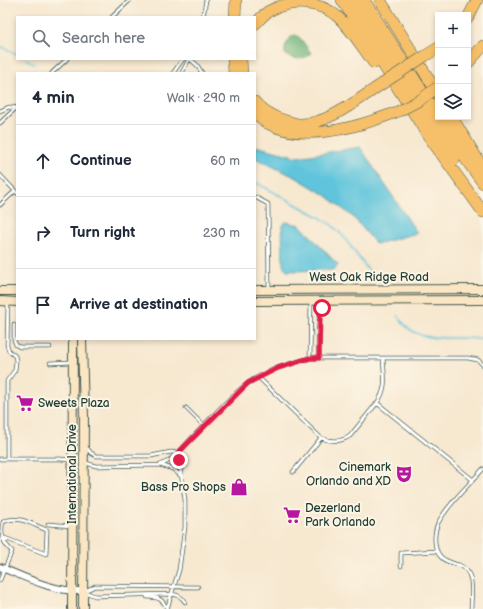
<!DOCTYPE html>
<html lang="en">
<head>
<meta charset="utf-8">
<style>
  :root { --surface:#fff; --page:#f2f2f3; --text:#1f2937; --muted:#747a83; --line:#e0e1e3 }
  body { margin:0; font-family:"Balsamiq Sans",sans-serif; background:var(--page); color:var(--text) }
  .controls { position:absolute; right:12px; top:12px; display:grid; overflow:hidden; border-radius:0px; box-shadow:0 2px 6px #0003 }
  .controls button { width:36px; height:36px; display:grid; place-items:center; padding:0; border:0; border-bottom:1px solid var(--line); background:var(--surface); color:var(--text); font:20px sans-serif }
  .stop { position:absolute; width:12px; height:12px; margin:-9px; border:3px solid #e11d48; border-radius:50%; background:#fff }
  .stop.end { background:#e11d48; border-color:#fff; box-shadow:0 1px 4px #0008 }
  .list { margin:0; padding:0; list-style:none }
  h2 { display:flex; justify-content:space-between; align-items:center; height:52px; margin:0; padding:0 16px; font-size:17px }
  h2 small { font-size:13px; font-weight:400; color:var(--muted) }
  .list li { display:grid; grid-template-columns:26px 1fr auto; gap:12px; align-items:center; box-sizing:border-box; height:72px; padding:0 16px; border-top:1px solid var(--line) }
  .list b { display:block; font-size:15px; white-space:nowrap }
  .list em { font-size:13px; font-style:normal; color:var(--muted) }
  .icon { flex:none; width:22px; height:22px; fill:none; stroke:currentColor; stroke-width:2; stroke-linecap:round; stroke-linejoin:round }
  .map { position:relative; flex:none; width:483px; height:609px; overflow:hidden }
  .search { position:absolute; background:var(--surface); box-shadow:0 2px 6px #0003; left:16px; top:16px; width:240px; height:44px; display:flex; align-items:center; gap:10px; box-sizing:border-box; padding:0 14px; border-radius:0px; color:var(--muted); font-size:15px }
  .panel { position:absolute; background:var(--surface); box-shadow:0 2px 6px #0003; left:16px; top:72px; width:240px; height:268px; border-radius:0px }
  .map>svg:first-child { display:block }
  .forest { fill:#6eb479; stroke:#467856 }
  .water { fill:#5ec4dc; stroke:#3e8088 }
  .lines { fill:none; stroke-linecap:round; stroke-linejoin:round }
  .stream { stroke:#5ec4dc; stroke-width:1.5 }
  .lane-casing { stroke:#3f574b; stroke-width:4.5 }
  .street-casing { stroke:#3f574b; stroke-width:8 }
  .secondary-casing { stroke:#3f574b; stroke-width:10 }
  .highway-casing { stroke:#3f574b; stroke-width:12 }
  .lane { stroke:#fff; stroke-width:3 }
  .street { stroke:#fff; stroke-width:6 }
  .secondary { stroke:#fbe6c4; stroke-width:8 }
  .highway { stroke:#f6c06b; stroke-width:11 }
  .highway-bridge-casing { stroke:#3f574b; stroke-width:12; stroke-linecap:butt }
  .highway-bridge { stroke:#f6c06b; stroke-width:11 }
  .route { stroke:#e11d48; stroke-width:5 }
  .labels { text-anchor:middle; stroke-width:4; stroke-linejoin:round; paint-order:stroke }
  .street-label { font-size:12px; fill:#1f3d34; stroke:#fcf5e5 }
  .poi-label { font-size:12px; fill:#1f3d34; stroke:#fcf5e5; text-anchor:start }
</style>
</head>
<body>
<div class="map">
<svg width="483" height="609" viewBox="0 0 483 609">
  <rect width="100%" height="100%" fill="#fcf5e5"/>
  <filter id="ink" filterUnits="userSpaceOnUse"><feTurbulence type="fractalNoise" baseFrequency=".025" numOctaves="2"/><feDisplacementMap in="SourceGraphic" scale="8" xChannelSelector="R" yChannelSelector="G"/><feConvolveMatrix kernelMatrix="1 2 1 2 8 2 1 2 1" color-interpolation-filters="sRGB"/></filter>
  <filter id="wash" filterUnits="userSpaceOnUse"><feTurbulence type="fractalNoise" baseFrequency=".012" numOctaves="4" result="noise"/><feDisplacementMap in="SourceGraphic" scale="16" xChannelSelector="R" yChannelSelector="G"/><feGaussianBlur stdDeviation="0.9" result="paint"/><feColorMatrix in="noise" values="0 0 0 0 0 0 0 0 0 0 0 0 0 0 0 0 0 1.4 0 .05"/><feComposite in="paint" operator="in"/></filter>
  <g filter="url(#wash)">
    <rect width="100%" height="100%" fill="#f7e8d0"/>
    <path class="forest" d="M296 35 301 39 311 53C304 61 293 60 285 54 284 46 287 42 292 36Z"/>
    <path class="water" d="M255 146 298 157 360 147 417 233 376 244 354 218 327 196 297 178 255 158Z
      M286 222 300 225 338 265 336 268 332 270 287 271 283 265 282 225Z"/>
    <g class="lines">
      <path class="stream" d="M0 46 17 54
        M26 59 34 64
        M255 182 321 218 333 226 343 236 371 274
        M398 316C413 341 435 338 461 338 469 338 476 338 483 340"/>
    </g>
  </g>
  <g filter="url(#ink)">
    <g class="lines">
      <g class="lane-casing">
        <path id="lane" d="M112 17 130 0
          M203 17 206 0
          M190 59 197 65 202 73
          M52 73 67 59
          M173 73 183 59
          M182 73 189 59
          M0 111 9 107 16 108
          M0 123 17 107
          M0 175 17 193
          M255 197 268 204 269 288
          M0 205 15 191
          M14 324V340L16 345 20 347H50
          M310 358 311 302
          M319 358C319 340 315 317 327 302
          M50 363 72 362
          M258 377 321 438C331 442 341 442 350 436L377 403 473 480
          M377 403C388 387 384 376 383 358
          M186 408 204 426
          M86 447 91 453 96 456H151L171 452 178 453
          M0 459H60L72 460
          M7 459V381L15 370 16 361 15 356 9 351 7 345 8 302
          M86 463 96 466 160 465 173 469 181 476
          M160 465C174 460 180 451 190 440 209 421 226 399 247 384 265 370 289 364 310 358H468L478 360 483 365
          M293 472 321 438
          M48 524 72 526
          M401 566V553L437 551
          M0 580 12 551C3 544 0 533 3 522 17 514 33 525 47 530L46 554 2 537
          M85 591 95 586 198 587
          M85 592 95 596 171 594C178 595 181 596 185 602
          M147 597C158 597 163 599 167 609
          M167 609 179 570 185 527V500L178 453
          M471 609C471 595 476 571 459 565 452 563 445 562 440 556 433 548 434 532 438 523 449 503 468 486 483 469"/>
      </g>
      <g class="street-casing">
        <path id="street" d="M0 567C27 578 54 592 83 591"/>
      </g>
      <g class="secondary-casing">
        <path id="secondary" d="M255 290 483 289
          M0 291H17
          M0 301 17 302
          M255 301 483 300
          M82 339 84 417 83 609
          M72 609 73 339"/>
      </g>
      <g class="highway-casing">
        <path id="highway" d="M342 0 427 134 483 212
          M353 0 454 160
          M364 0 438 116
          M380 0 438 94
          M235 17 236 0
          M468 18 477 0
          M255 24C259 20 264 14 269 11 290 0 319 0 338 17 352 30 362 47 374 63
          M425 56 438 48
          M233 59 234 73
          M241 59 242 73
          M468 63 483 46
          M255 102C261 110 273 117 283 120 287 121 293 123 298 124 326 126 359 99 382 84
          M255 113C259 117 263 121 267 123 305 144 362 126 399 111
          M439 117 467 161 483 183
          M452 117 483 168"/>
      </g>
      <use href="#lane" class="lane"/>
      <use href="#street" class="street"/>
      <use href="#secondary" class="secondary"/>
      <use href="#highway" class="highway"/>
      <g class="highway-bridge-casing">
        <path id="highway-bridge" d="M382 84 425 56
          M399 111 420 100 438 87"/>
      </g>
      <use href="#highway-bridge" class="highway-bridge"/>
    </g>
  </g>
  <g class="lines" filter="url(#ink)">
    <path class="route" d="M179 460 178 453 248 383 278 368 310 358H319L320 315 322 308"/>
  </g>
  <defs>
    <g id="supermarket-bare" transform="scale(1.38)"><path d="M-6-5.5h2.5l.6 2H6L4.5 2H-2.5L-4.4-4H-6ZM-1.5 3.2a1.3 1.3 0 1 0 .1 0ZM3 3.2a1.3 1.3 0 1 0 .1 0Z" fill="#b5179e" stroke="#fcf5e5" stroke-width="2.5" paint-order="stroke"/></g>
    <g id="theatre-bare" transform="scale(1.38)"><path d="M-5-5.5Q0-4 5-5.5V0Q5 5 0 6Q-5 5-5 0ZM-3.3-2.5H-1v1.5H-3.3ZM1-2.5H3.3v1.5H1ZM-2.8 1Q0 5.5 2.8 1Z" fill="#b5179e" stroke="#fcf5e5" stroke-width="2.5" paint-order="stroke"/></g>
    <g id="shop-bare" transform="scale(1.38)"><path d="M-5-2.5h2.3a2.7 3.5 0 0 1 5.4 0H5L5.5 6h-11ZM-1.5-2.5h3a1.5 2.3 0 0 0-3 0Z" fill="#b5179e" stroke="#fcf5e5" stroke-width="2.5" paint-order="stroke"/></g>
  </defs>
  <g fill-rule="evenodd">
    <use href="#supermarket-bare" x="25" y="403"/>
    <use href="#theatre-bare" x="404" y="474"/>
    <use href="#shop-bare" x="239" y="487"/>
    <use href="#supermarket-bare" x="292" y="515"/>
  </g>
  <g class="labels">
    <g class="street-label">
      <text x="369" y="281">West Oak Ridge Road</text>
      <text transform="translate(72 474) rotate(-90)" y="4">International Drive</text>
    </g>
    <g class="poi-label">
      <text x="38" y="407">Sweets Plaza</text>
      <text x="391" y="471" text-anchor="end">Cinemark<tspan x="391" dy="14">Orlando and XD</tspan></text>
      <text x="226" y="491" text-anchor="end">Bass Pro Shops</text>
      <text x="305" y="512">Dezerland<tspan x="305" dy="14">Park Orlando</tspan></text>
    </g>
  </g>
</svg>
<div class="controls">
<button>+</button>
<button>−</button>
<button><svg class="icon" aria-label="layers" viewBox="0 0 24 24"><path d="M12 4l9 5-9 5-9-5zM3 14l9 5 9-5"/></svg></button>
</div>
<div class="stop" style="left:322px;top:308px"></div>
<div class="stop end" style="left:179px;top:460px"></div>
<div class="search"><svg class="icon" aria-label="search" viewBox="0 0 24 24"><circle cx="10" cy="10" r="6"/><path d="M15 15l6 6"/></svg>Search here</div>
<section class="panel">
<h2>4 min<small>Walk · 290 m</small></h2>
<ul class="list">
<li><svg class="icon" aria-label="ahead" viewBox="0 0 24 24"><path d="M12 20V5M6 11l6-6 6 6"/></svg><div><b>Continue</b></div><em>60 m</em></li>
<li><svg class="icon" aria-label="right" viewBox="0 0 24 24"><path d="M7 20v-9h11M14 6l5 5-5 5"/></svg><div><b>Turn right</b></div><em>230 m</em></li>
<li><svg class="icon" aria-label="arrive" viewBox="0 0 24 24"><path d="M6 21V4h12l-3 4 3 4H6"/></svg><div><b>Arrive at destination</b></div></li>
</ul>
</section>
</div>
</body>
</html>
